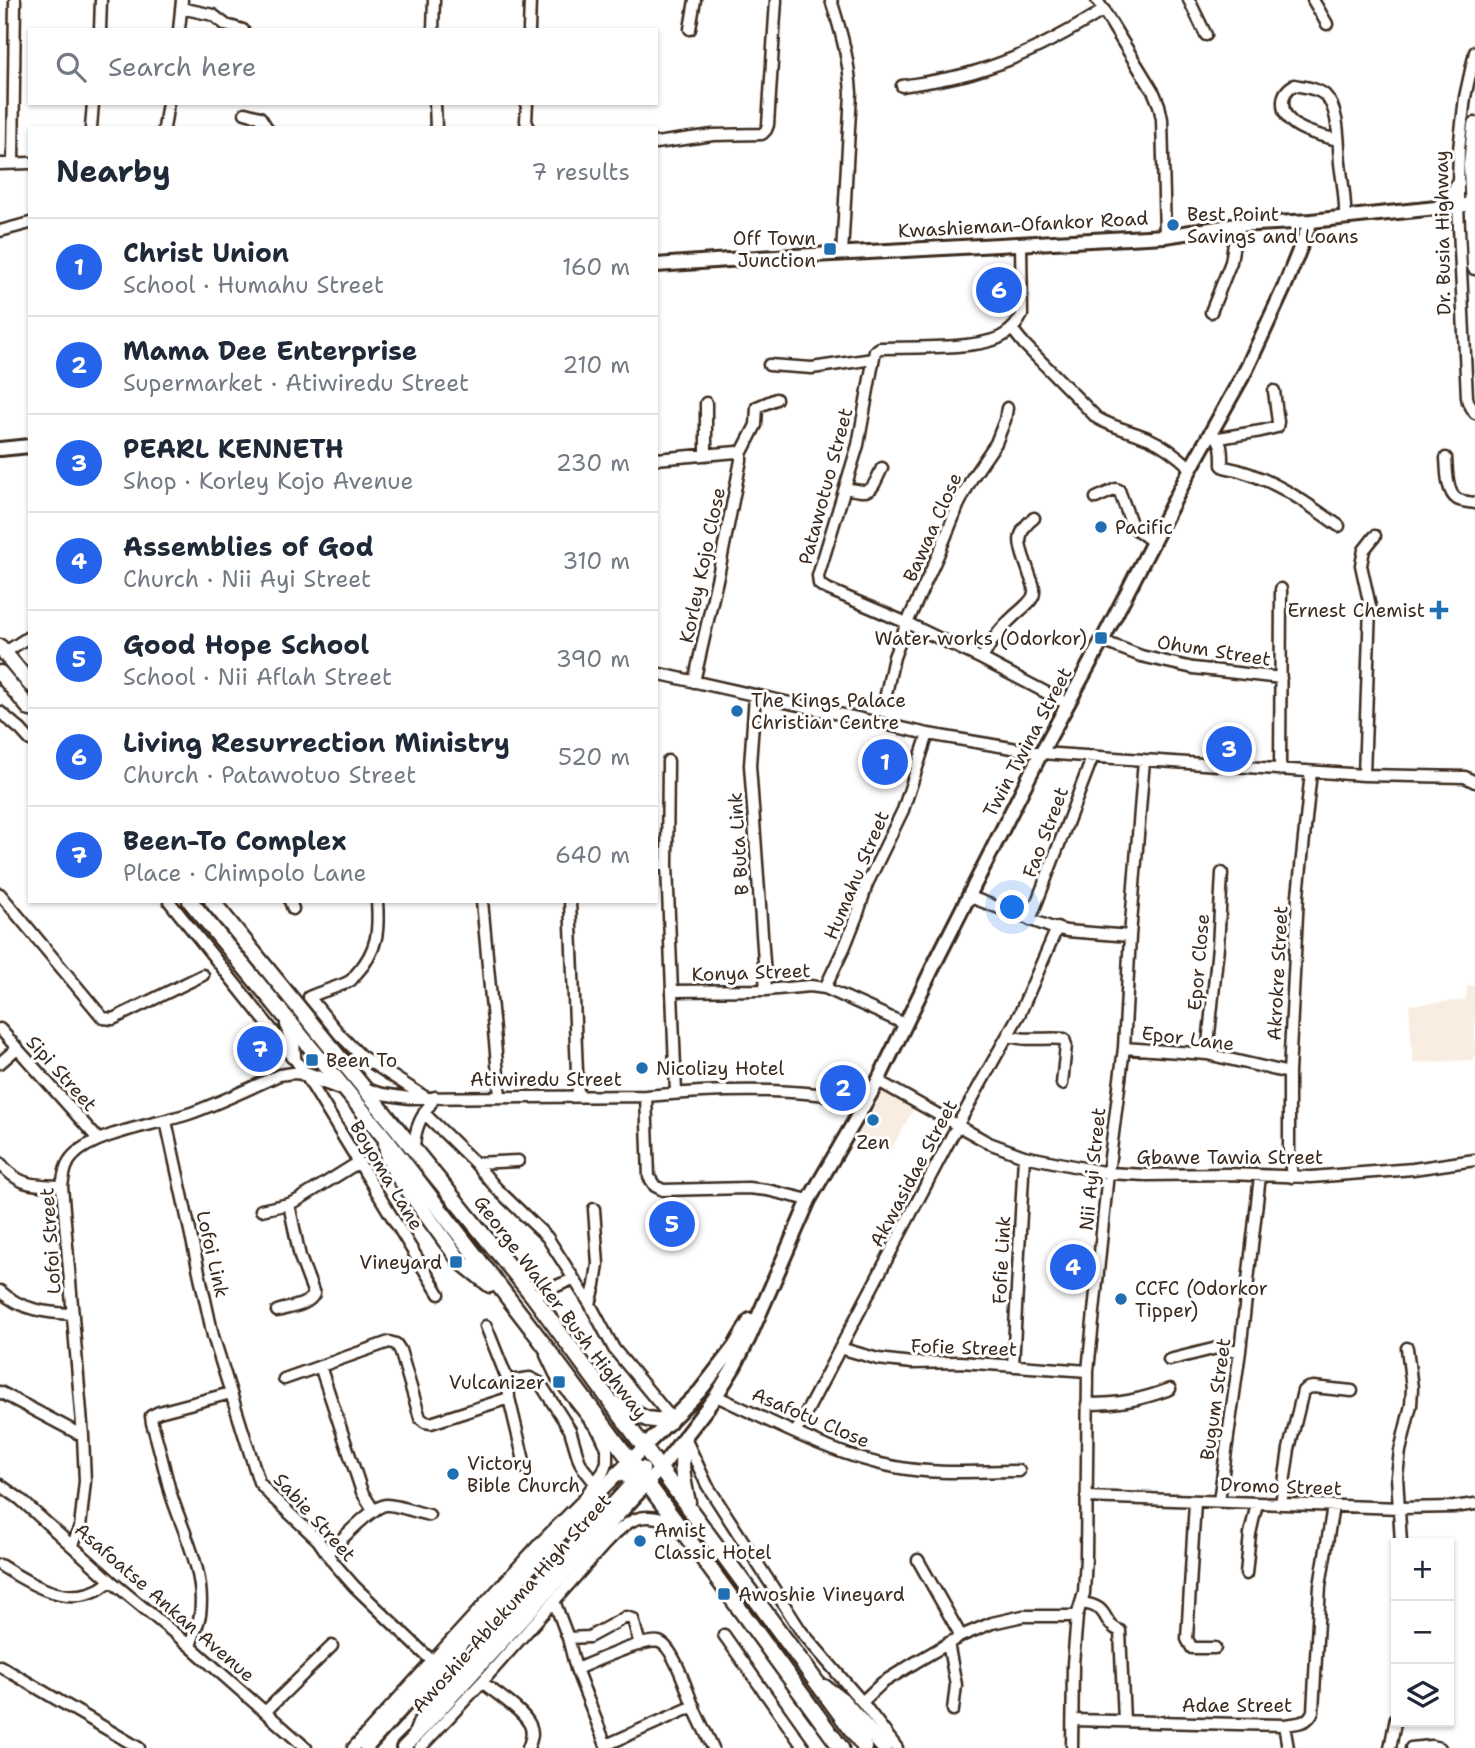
<!DOCTYPE html>
<html lang="en">
<head>
<meta charset="utf-8">
<style>
  :root { --surface:#fff; --page:#f2f2f3; --text:#1f2937; --muted:#747a83; --line:#e0e1e3; --accent:#2563eb }
  body { margin:0; font-family:"Shantell Sans",sans-serif; background:var(--page); color:var(--text) }
  .controls { position:absolute; right:21px; bottom:21px; display:grid; overflow:hidden; border-radius:0px; box-shadow:0 2px 5px #0004 }
  .controls button { width:63px; height:63px; display:grid; place-items:center; padding:0; border:0; border-bottom:2px solid var(--line); background:var(--surface); color:var(--text); font:35px sans-serif }
  .you { position:absolute; left:1013px; top:908px; width:24px; height:24px; margin:-18px; border:5px solid #fff; border-radius:50%; background:#1a73e8; box-shadow:0 0 0 10px #1a73e833 }
  .badge { display:grid; place-items:center; width:46px; height:46px; border-radius:50%; background:var(--accent); color:#fff; font-size:23px; font-weight:700 }
  .pin { position:absolute; translate:-50% -50%; border:4px solid #fff; box-shadow:0 2px 7px #0006 }
  .list { margin:0; padding:0; list-style:none }
  h2 { display:flex; justify-content:space-between; align-items:center; height:91px; margin:0; padding:0 28px; font-size:30px }
  h2 small { font-size:23px; font-weight:400; color:var(--muted) }
  .list li { display:grid; grid-template-columns:46px 1fr auto; gap:21px; align-items:center; box-sizing:border-box; height:98px; padding:0 28px; border-top:2px solid var(--line) }
  .list b { display:block; font-size:26px; white-space:nowrap }
  .list p { margin:0; font-size:23px; white-space:nowrap; color:var(--muted) }
  .list em { font-size:23px; font-style:normal; color:var(--muted) }
  .icon { flex:none; width:38px; height:38px; fill:none; stroke:currentColor; stroke-width:2; stroke-linecap:round; stroke-linejoin:round }
  .map { position:relative; flex:none; width:1475px; height:1748px; overflow:hidden }
  .search { position:absolute; background:var(--surface); box-shadow:0 2px 5px #0004; left:28px; top:28px; width:630px; height:77px; display:flex; align-items:center; gap:18px; box-sizing:border-box; padding:0 24px; border-radius:0px; color:var(--muted); font-size:26px }
  .panel { position:absolute; background:var(--surface); box-shadow:0 2px 5px #0004; left:28px; top:126px; width:630px; height:777px; border-radius:0px }
  .map>svg:first-child { display:block }
  .built { fill:#f9ede1 }
  .lines { fill:none; stroke-linecap:round; stroke-linejoin:round }
  .minor-casing { stroke:#3b2a1e; stroke-width:15 }
  .major-casing { stroke:#3b2a1e; stroke-width:18 }
  .highway-casing { stroke:#3b2a1e; stroke-width:19 }
  .minor { stroke:#fff; stroke-width:10 }
  .major { stroke:#fff; stroke-width:12 }
  .highway { stroke:#fff; stroke-width:14 }
  .poi-dot { fill:#1f6fb2; stroke:#fff; stroke-width:2.5 }
  .labels { text-anchor:middle; stroke-width:6; stroke-linejoin:round; paint-order:stroke }
  .poi-label { font-size:19px; fill:#3b2a1e; stroke:#fff; text-anchor:start }
  .street-label { font-size:19px; fill:#3b2a1e; stroke:#fff }
</style>
</head>
<body>
<div class="map">
<svg width="1475" height="1748" viewBox="0 0 1475 1748">
  <rect width="100%" height="100%" fill="#fff"/>
  <filter id="ink" filterUnits="userSpaceOnUse"><feTurbulence type="fractalNoise" baseFrequency=".0143" numOctaves="2"/><feDisplacementMap in="SourceGraphic" scale="14" xChannelSelector="R" yChannelSelector="G"/><feConvolveMatrix kernelMatrix="1 2 1 2 8 2 1 2 1" color-interpolation-filters="sRGB"/></filter>
  <g filter="url(#ink)">
    <path class="built" d="M1475 985V1056H1473V1060L1413 1063 1409 1005 1466 1000 1467 986Z
      M877 1087 914 1108 890 1152 853 1131Z"/>
    <g class="lines">
      <g class="minor-casing">
        <path id="minor" d="M831 0C841 31 849 60 851 93L842 254
          M1097 0 1154 93 1159 105 1162 119 1165 236
          M1189 0 1206 35
          M1313 0 1327 24
          M181 8 213 15 226 25 243 30
          M690 29 695 0
          M100 30 101 0
          M179 30 182 0
          M433 30 434 0
          M529 30 530 0
          M1475 52 1465 97 1459 149 1458 183V206L1467 397 1468 402 1475 413
          M902 86C927 82 952 79 977 71 1022 58 1064 35 1104 10
          M435 103 436 128
          M527 103 526 121 529 128
          M245 113 260 117 267 128
          M91 128 93 103
          M164 128 168 103
          M1338 140C1319 135 1282 129 1283 102 1283 94 1287 89 1294 85 1303 87 1317 88 1325 95 1340 110 1338 143 1340 163 1342 181 1346 198 1345 217
          M656 143 713 135 762 134 766 130 768 125 776 0
          M0 164 30 163
          M13 164 15 0
          M0 231 30 223
          M1021 244 1022 315C1018 323 1012 330 1004 335 982 350 910 347 880 348L875 351 858 445 818 576 819 584 825 588 907 623 982 659 1068 704
          M1211 312 1231 262 1237 225
          M1012 329 1024 344 1097 418C1114 428 1132 431 1150 439 1166 446 1178 456 1191 468
          M769 365 812 368 873 359
          M1212 433C1223 441 1222 452 1222 465L1224 467C1268 475 1304 501 1339 526
          M1219 438 1261 431 1277 427 1278 422 1274 391
          M741 454 756 425 757 407 776 399
          M706 455V403
          M1446 458C1447 469 1446 492 1457 499 1462 502 1469 502 1475 503
          M656 459 737 452 741 454V460L719 571 694 682
          M845 488C873 494 870 493 882 468
          M1096 498 1116 489 1119 490 1132 526 1153 542
          M1102 641 1141 656 1193 668 1281 678
          M4 653 30 636
          M982 659C994 636 1002 626 1022 609 1027 604 1034 599 1034 592 1035 587 1032 581 1030 576 1023 552 1010 536 1034 518
          M656 673 928 734 1041 753 1364 775 1465 777 1475 782
          M886 694 894 657 907 623 939 553 958 506 972 478 996 443 1005 420 1007 408
          M755 695 750 765 766 990
          M0 712 21 730 30 740
          M668 761 667 865 676 1093
          M1280 770 1281 589
          M1364 775 1370 606 1361 565 1364 550 1375 536
          M656 865H667
          M0 894 103 1018 113 1019 203 975
          M970 897 1050 927 1067 931 1130 936
          M169 901 293 1056 305 1074 439 1294
          M290 901 293 909
          M377 901C379 930 378 950 357 973 355 975 353 979 350 981 342 986 319 992 309 997L340 1035 361 1056 425 1097
          M482 901 500 1096
          M570 901 578 1096
          M1030 920 1093 756
          M825 988 845 946 858 913 867 884 903 810 928 734
          M673 991 766 990 810 986 825 988 905 1024
          M0 1029 98 1139
          M1008 1035C1024 1042 1046 1037 1064 1039L1066 1045 1062 1084
          M1124 1048 1207 1054 1289 1073
          M1207 1054 1218 947 1222 873
          M0 1063 16 1049
          M878 1081 989 1143 1024 1156 1108 1173 1146 1175 1228 1174 1311 1177 1413 1169 1475 1160
          M364 1088 382 1094 409 1098 646 1096C700 1091 763 1088 817 1094 833 1096 850 1098 866 1101
          M646 1096 649 1177 655 1186 663 1190 748 1188 767 1190 809 1200
          M424 1113 475 1163 497 1189 547 1237 590 1304 614 1349 672 1419
          M166 1121 213 1336 259 1482 270 1495 318 1540 333 1562 354 1586 432 1661
          M414 1148C415 1125 422 1116 435 1097
          M0 1163C20 1187 33 1185 62 1186
          M475 1163 518 1161
          M1292 1177 1289 1151V1073L1298 895 1311 772
          M261 1210 289 1204 298 1200 359 1162
          M0 1291C21 1310 46 1313 73 1314
          M533 1296 573 1279
          M590 1304 595 1285 598 1264 594 1209
          M277 1311C289 1307 308 1306 314 1294L300 1257 289 1204
          M486 1326 508 1381 509 1398 526 1469
          M840 1348 878 1359 912 1363 960 1362 1088 1371
          M1169 1360 1217 1348 1240 1351
          M320 1366 362 1492 374 1511
          M1013 1366 1024 1156
          M284 1379 389 1342 396 1344 400 1350 420 1418 425 1422 431 1423 509 1398
          M508 1381 530 1378 540 1383 570 1430 579 1460 583 1468 596 1484
          M0 1392 83 1436
          M716 1396C773 1422 834 1456 895 1467 935 1475 978 1471 1019 1471
          M1087 1404C1120 1404 1140 1400 1170 1389
          M796 1432 957 1126 1020 1013 1057 928
          M685 1438 707 1485 801 1631 862 1702 897 1748
          M0 1485 20 1499 111 1581 190 1646 306 1748
          M1086 1497 1400 1508 1454 1507 1475 1504
          M1219 1501 1240 1351 1260 1176
          M1195 1502 1187 1639 1192 1648H1215
          M1281 1504 1289 1449 1303 1391 1308 1388 1313 1387 1352 1391
          M1401 1543 1397 1476 1400 1451 1411 1405 1412 1388 1407 1348
          M72 1546 80 1528 85 1481 83 1436 62 1186C64 1175 65 1164 73 1156 95 1132 162 1124 194 1112 223 1101 251 1088 279 1075L293 1073 305 1074
          M327 1553C339 1543 372 1506 386 1505 394 1504 419 1513 429 1515
          M918 1560 961 1636
          M0 1565C27 1582 64 1606 97 1590 102 1588 106 1584 111 1581
          M1246 1574 1250 1534 1257 1503
          M554 1601 568 1638 576 1669 607 1748
          M1081 1603C1112 1606 1100 1623 1120 1631L1124 1721
          M724 1635 804 1748
          M568 1638 589 1637 626 1617 633 1619 640 1645
          M948 1643 956 1685 953 1710
          M190 1646C193 1636 198 1625 200 1615 206 1571 182 1531 170 1491 164 1468 159 1446 152 1423L151 1416 159 1412 231 1393
          M0 1666 139 1748
          M576 1669C592 1663 644 1638 659 1642 674 1646 688 1694 694 1708 700 1722 707 1735 713 1748
          M482 1682C495 1693 523 1710 530 1725 534 1733 531 1741 528 1748
          M862 1702 882 1683 916 1662 961 1636 992 1623 1023 1616H1077
          M265 1712 332 1646
          M1073 1720 1284 1725C1297 1723 1308 1724 1313 1711L1320 1586 1333 1506
          M1284 1725 1288 1748
          M606 1745 694 1706
          M353 1748 539 1544 582 1501 603 1472 607 1462V1448L600 1433 557 1378 546 1355
          M420 1748 482 1682 604 1545C629 1519 641 1508 678 1525
          M1072 1748 1073 1664 1077 1616 1084 1593 1086 1557 1088 1371 1108 1173 1124 1048 1130 936 1144 760
          M1390 1748 1396 1718
          M1411 1748 1431 1746 1440 1748"/>
      </g>
      <g class="major-casing">
        <path id="major" d="M1437 208C1447 200 1454 195 1458 183
          M656 265 758 258 1165 236 1237 225 1311 221 1475 204
          M0 449 30 446
          M366 1748 600 1491 700 1391 734 1347 750 1320
          M403 1748 425 1726 660 1469 716 1396 734 1367 749 1338 809 1200 878 1081 936 961 1041 753 1102 641 1191 468 1246 370 1284 288 1311 221"/>
      </g>
      <g class="highway-casing">
        <path id="highway" d="M1475 125 1471 165 1475 267
          M0 647 30 684
          M0 673 30 709
          M190 901 385 1138 539 1338 679 1526 841 1748
          M212 901 533 1296 865 1748
          M288 1024 292 1041 293 1056
          M305 1074 340 1087
          M386 1143 388 1158 397 1175 460 1261 490 1285
          M611 1402 647 1419 669 1422
          M685 1437C680 1462 682 1477 688 1502
          M617 1474C627 1473 632 1477 630 1487
          M824 1687 842 1700 884 1748
          M416 1734 421 1721 527 1598 641 1475 642 1469"/>
      </g>
      <use href="#minor" class="minor"/>
      <use href="#major" class="major"/>
      <use href="#highway" class="highway"/>
    </g>
  </g>
  <g class="poi-dot">
    <circle cx="1173" cy="225" r="7"/>
    <rect x="823" y="242" width="14" height="14" rx="3.5"/>
    <circle cx="1101" cy="527" r="7"/>
    <path d="M1435.5 599.5h7v7h7v7h-7v7h-7v-7h-7v-7h7z"/>
    <rect x="1094" y="631" width="14" height="14" rx="3.5"/>
    <circle cx="737" cy="711" r="7"/>
    <rect x="305" y="1053" width="14" height="14" rx="3.5"/>
    <circle cx="642" cy="1068" r="7"/>
    <circle cx="873" cy="1120" r="7"/>
    <rect x="449" y="1255" width="14" height="14" rx="3.5"/>
    <circle cx="1121" cy="1299" r="7"/>
    <rect x="552" y="1375" width="14" height="14" rx="3.5"/>
    <circle cx="453" cy="1474" r="7"/>
    <circle cx="640" cy="1541" r="7"/>
    <rect x="717" y="1587" width="14" height="14" rx="3.5"/>
  </g>
  <g class="labels">
    <g class="poi-label">
      <text x="1187" y="221">Best Point<tspan x="1187" dy="22">Savings and Loans</tspan></text>
      <text x="816" y="245" text-anchor="end">Off Town<tspan x="816" dy="22">Junction</tspan></text>
      <text x="1115" y="534">Pacific</text>
      <text x="1425" y="617" text-anchor="end">Ernest Chemist</text>
      <text x="1087" y="645" text-anchor="end">Water works (Odorkor)</text>
      <text x="751" y="707">The Kings Palace<tspan x="751" dy="22">Christian Centre</tspan></text>
      <text x="326" y="1067">Been To</text>
      <text x="656" y="1075">Nicolizy Hotel</text>
      <text x="873" y="1149" text-anchor="middle">Zen</text>
      <text x="442" y="1269" text-anchor="end">Vineyard</text>
      <text x="1135" y="1295">CCFC (Odorkor<tspan x="1135" dy="22">Tipper)</tspan></text>
      <text x="545" y="1389" text-anchor="end">Vulcanizer</text>
      <text x="467" y="1470">Victory<tspan x="467" dy="22">Bible Church</tspan></text>
      <text x="654" y="1537">Amist<tspan x="654" dy="22">Classic Hotel</tspan></text>
      <text x="738" y="1601">Awoshie Vineyard</text>
    </g>
    <g class="street-label">
      <text transform="translate(1023 224) rotate(-3)" y="7">Kwashieman-Ofankor Road</text>
      <text transform="translate(1442 233) rotate(-91)" y="7">Dr. Busia Highway</text>
      <text transform="translate(825 486) rotate(-75)" y="7">Patawotuo Street</text>
      <text transform="translate(932 527) rotate(-66)" y="7">Bawaa Close</text>
      <text transform="translate(702 565) rotate(-78)" y="7">Korley Kojo Close</text>
      <text transform="translate(1214 650) rotate(9)" y="7">Ohum Street</text>
      <text transform="translate(1027 742) rotate(-62)" y="7">Twin Twina Street</text>
      <text transform="translate(1045 832) rotate(-69)" y="7">Fao Street</text>
      <text transform="translate(738 844) rotate(-94)" y="7">B Buta Link</text>
      <text transform="translate(856 875) rotate(-67)" y="7">Humahu Street</text>
      <text transform="translate(1198 962) rotate(-85)" y="7">Epor Close</text>
      <text transform="translate(751 972) rotate(-2)" y="7">Konya Street</text>
      <text transform="translate(1277 973) rotate(-87)" y="7">Akrokre Street</text>
      <text transform="translate(1188 1038) rotate(7)" y="7">Epor Lane</text>
      <text transform="translate(62 1073) rotate(48)" y="7">Sipi Street</text>
      <text x="546" y="1086">Atiwiredu Street</text>
      <text x="1230" y="1164">Gbawe Tawia Street</text>
      <text transform="translate(1092 1169) rotate(-84)" y="7">Nii Ayi Street</text>
      <text transform="translate(913 1173) rotate(-62)" y="7">Akwasidae Street</text>
      <text transform="translate(387 1175) rotate(59)" y="7">Boyoma Lane</text>
      <text transform="translate(50 1241) rotate(-94)" y="7">Lofoi Street</text>
      <text transform="translate(213 1254) rotate(77)" y="7">Lofoi Link</text>
      <text transform="translate(1001 1260) rotate(-87)" y="7">Fofie Link</text>
      <text transform="translate(561 1307) rotate(53)" y="7">George Walker Bush Highway</text>
      <text transform="translate(964 1347) rotate(2)" y="7">Fofie Street</text>
      <text transform="translate(1215 1399) rotate(-82)" y="7">Bugum Street</text>
      <text transform="translate(811 1417) rotate(23)" y="7">Asafotu Close</text>
      <text transform="translate(1281 1486) rotate(2)" y="7">Dromo Street</text>
      <text transform="translate(315 1517) rotate(48)" y="7">Sabie Street</text>
      <text transform="translate(165 1602) rotate(41)" y="7">Asafoatse Ankan Avenue</text>
      <text transform="translate(511 1603) rotate(-48)" y="7">Awoshie-Ablekuma High Street</text>
      <text x="1237" y="1712">Adae Street</text>
    </g>
  </g>
</svg>
<div class="controls">
<button>+</button>
<button>−</button>
<button><svg class="icon" aria-label="layers" viewBox="0 0 24 24"><path d="M12 4l9 5-9 5-9-5zM3 14l9 5 9-5"/></svg></button>
</div>
<div class="you"></div>
<div class="pin badge" style="left:885px;top:762px">1</div>
<div class="pin badge" style="left:843px;top:1088px">2</div>
<div class="pin badge" style="left:1229px;top:749px">3</div>
<div class="pin badge" style="left:1073px;top:1267px">4</div>
<div class="pin badge" style="left:672px;top:1224px">5</div>
<div class="pin badge" style="left:999px;top:290px">6</div>
<div class="pin badge" style="left:260px;top:1049px">7</div>
<div class="search"><svg class="icon" aria-label="search" viewBox="0 0 24 24"><circle cx="10" cy="10" r="6"/><path d="M15 15l6 6"/></svg>Search here</div>
<section class="panel">
<h2>Nearby<small>7 results</small></h2>
<ul class="list">
<li><span class="badge">1</span><div><b>Christ Union</b><p>School · Humahu Street</p></div><em>160 m</em></li>
<li><span class="badge">2</span><div><b>Mama Dee Enterprise</b><p>Supermarket · Atiwiredu Street</p></div><em>210 m</em></li>
<li><span class="badge">3</span><div><b>PEARL KENNETH</b><p>Shop · Korley Kojo Avenue</p></div><em>230 m</em></li>
<li><span class="badge">4</span><div><b>Assemblies of God</b><p>Church · Nii Ayi Street</p></div><em>310 m</em></li>
<li><span class="badge">5</span><div><b>Good Hope School</b><p>School · Nii Aflah Street</p></div><em>390 m</em></li>
<li><span class="badge">6</span><div><b>Living Resurrection Ministry</b><p>Church · Patawotuo Street</p></div><em>520 m</em></li>
<li><span class="badge">7</span><div><b>Been-To Complex</b><p>Place · Chimpolo Lane</p></div><em>640 m</em></li>
</ul>
</section>
</div>
</body>
</html>
